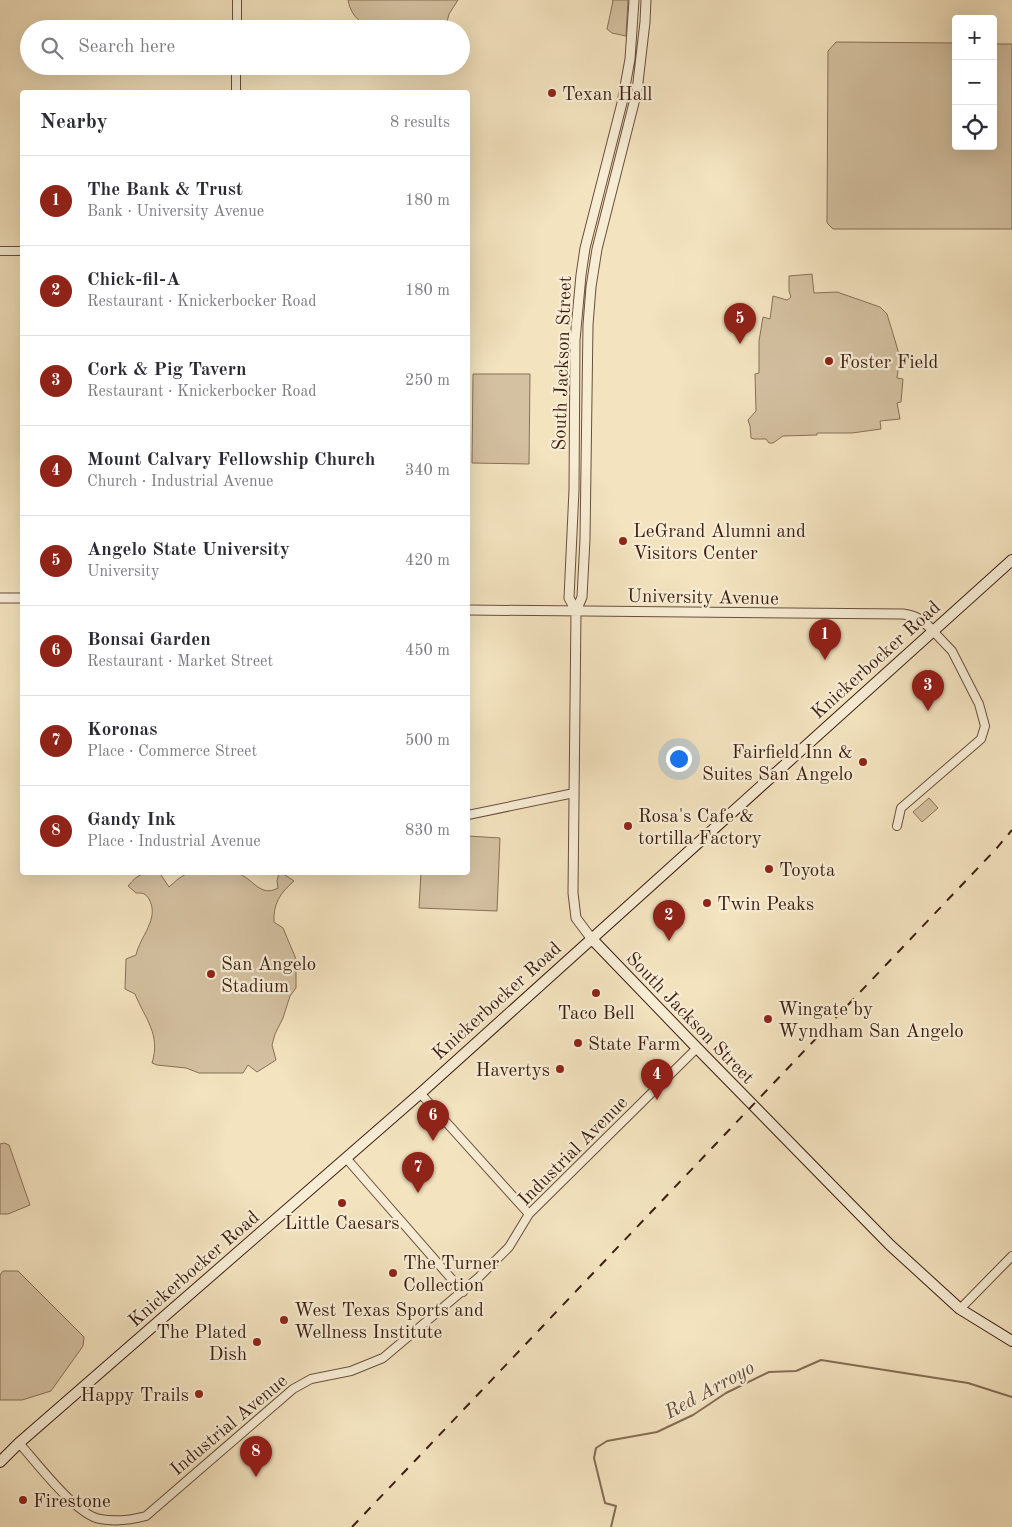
<!DOCTYPE html>
<html lang="en">
<head>
<meta charset="utf-8">
<style>
  :root { --surface:#fff; --page:#f7f7f7; --text:#2b2b33; --muted:#7c7c81; --line:#e1e1e2; --accent:#8f2418 }
  body { margin:0; font-family:"Old Standard TT",serif; background:var(--page); color:var(--text) }
  .controls { position:absolute; right:15px; top:15px; display:grid; overflow:hidden; border-radius:5px; box-shadow:0 5px 20px #0002 }
  .controls button { width:45px; height:45px; display:grid; place-items:center; padding:0; border:0; border-bottom:1px solid var(--line); background:var(--surface); color:var(--text); font:25px sans-serif }
  .you { position:absolute; left:678px; top:758px; width:18px; height:18px; margin:-12px; border:4px solid #fff; border-radius:50%; background:#1a73e8; box-shadow:0 0 0 8px #1a73e833 }
  .badge { display:grid; place-items:center; width:32px; height:32px; border-radius:50%; background:var(--accent); color:#fff; font-size:16px; font-weight:700 }
  .pin { position:absolute; translate:-50% -41px; filter:drop-shadow(0 1px 2px #0008) }
  .pin::after { content:''; position:absolute; top:26px; width:18px; height:15px; background:inherit; clip-path:polygon(0 0,100% 0,50% 100%) }
  .list { margin:0; padding:0; list-style:none }
  h2 { display:flex; justify-content:space-between; align-items:center; height:65px; margin:0; padding:0 20px; font-size:21px }
  h2 small { font-size:16px; font-weight:400; color:var(--muted) }
  .list li { display:grid; grid-template-columns:32px 1fr auto; gap:15px; align-items:center; box-sizing:border-box; height:90px; padding:0 20px; border-top:1px solid var(--line) }
  .list b { display:block; font-size:19px; white-space:nowrap }
  .list p { margin:0; font-size:16px; white-space:nowrap; color:var(--muted) }
  .list em { font-size:16px; font-style:normal; color:var(--muted) }
  .icon { flex:none; width:28px; height:28px; fill:none; stroke:currentColor; stroke-width:2; stroke-linecap:round; stroke-linejoin:round }
  .map { position:relative; flex:none; width:1012px; height:1527px; overflow:hidden }
  .search { position:absolute; background:var(--surface); box-shadow:0 5px 20px #0002; left:20px; top:20px; width:450px; height:55px; display:flex; align-items:center; gap:12px; box-sizing:border-box; padding:0 18px; border-radius:28px; color:var(--muted); font-size:19px }
  .panel { position:absolute; background:var(--surface); box-shadow:0 5px 20px #0002; left:20px; top:90px; width:450px; height:785px; border-radius:5px }
  .map>svg:first-child { display:block }
  .green { fill:#d4c1a1; stroke:#886f59 }
  .lines { fill:none; stroke-linecap:round; stroke-linejoin:round }
  .stream { stroke:#856c56; stroke-width:2 }
  .minor-casing { stroke:#6a4e3c; stroke-width:10 }
  .tertiary-casing { stroke:#6a4e3c; stroke-width:11 }
  .secondary-casing { stroke:#3c1d11; stroke-width:12 }
  .minor { stroke:#f7edd5; stroke-width:8 }
  .tertiary { stroke:#f7edd5; stroke-width:9 }
  .secondary { stroke:#f7edd5; stroke-width:10 }
  .rail { stroke:#3c1d11; stroke-width:2; stroke-dasharray:9 9; stroke-linecap:butt }
  .poi-dot { fill:#8f2418; stroke:#f7edd5; stroke-width:2 }
  .labels { text-anchor:middle; stroke-width:4.5; stroke-linejoin:round; paint-order:stroke }
  .poi-label { font-size:19px; fill:#3c1d11; stroke:#f7edd5; text-anchor:start }
  .street-label { font-size:19px; fill:#3c1d11; stroke:#f7edd5 }
  .water-label { font-size:20px; font-style:italic; fill:#664b39; stroke:#f7edd5 }
</style>
</head>
<body>
<div class="map">
<svg width="1012" height="1527" viewBox="0 0 1012 1527">
  <rect width="100%" height="100%" fill="#f3e3bf"/>
  <filter id="stains"><feTurbulence type="fractalNoise" baseFrequency=".004" numOctaves="4"/><feColorMatrix values="0 0 0 0 .2 0 0 0 0 .09 0 0 0 0 .02 0 0 0 .5 -.17"/></filter>
  <radialGradient id="worn" r=".72"><stop offset=".6" stop-color="#630" stop-opacity="0"/><stop offset="1" stop-color="#630" stop-opacity=".3"/></radialGradient>
  <path class="green" d="M348 0H458L449 14 446 26 379 28C362 26 351 17 348 0Z
    M612 0H628L626 36 612 33 607 29 613 1Z
    M836 42 956 43V146H993V44H1012V229H833L827 223 828 51Z
    M812 274 814 293 837 292 880 307 887 314 900 357 897 378 903 379 901 402 897 403 900 419 880 421 881 429 852 433H817V435L783 436 773 443H769L766 439H754L751 438 750 426 748 420 756 411 755 374 759 373V341L763 317 770 319 773 296 787 300 791 297 789 291V276Z
    M473 374H530L529 464 472 463Z
    M929 798 938 808 922 822 913 812Z
    M468 836 500 838 497 911 419 908 421 873 468 872Z
    M189 872C200 872 228 870 237 873 253 878 260 898 278 888L277 881 279 873H282L294 881C280 893 273 904 274 922L283 928 296 959V988L290 996 283 1018 275 1034 272 1045 276 1060 257 1072 248 1065 243 1073H199L186 1068 157 1065 152 1063C161 1034 145 1019 135 994L125 989 126 959 136 955C140 936 160 919 149 899 145 893 143 893 136 893L128 886C138 874 143 872 159 872L169 887 178 879Z
    M4 1143 9 1145 30 1205 8 1214H0V1144Z
    M3 1271H18L84 1337 83 1346 51 1391 22 1400H0V1275Z"/>
  <g class="lines">
    <path class="stream" d="M611 1527 616 1506 605 1503 594 1458 596 1448 607 1441 657 1432 693 1415 726 1393 769 1372 796 1371 821 1360 968 1383 1012 1397"/>
    <g class="minor-casing">
      <path id="minor" d="M237 0V29
        M236 92V66
        M0 251H22
        M468 815 574 793
        M897 826 901 808 981 739 985 726 979 704 952 651 933 631
        M420 1093 529 1214
        M346 1158 463 1292
        M960 1309 1012 1256
        M19 1443C37 1463 76 1515 100 1519 116 1522 131 1520 146 1516L293 1389 311 1379 351 1371 383 1358 479 1277 509 1247 529 1214 697 1048"/>
    </g>
    <g class="tertiary-casing">
      <path id="tertiary" d="M0 598H22
        M468 610 903 614C917 616 924 621 933 631
        M576 611 569 598 574 490 575 340 581 275 585 248 622 103 630 59 634 0
        M591 938 576 918 573 893 576 611 582 597 585 539 588 325 591 287 597 249 637 91 645 22 646 0"/>
    </g>
    <g class="secondary-casing">
      <path id="secondary" d="M591 938 697 1048 890 1245 960 1309 1012 1341
        M0 1462 19 1443 423 1091 1012 560"/>
    </g>
    <use href="#minor" class="minor"/>
    <use href="#tertiary" class="tertiary"/>
    <use href="#secondary" class="secondary"/>
    <path class="rail" d="M352 1527 996 849 1012 830"/>
  </g>
  <g class="poi-dot">
    <circle cx="552" cy="93" r="5"/>
    <circle cx="829" cy="361" r="5"/>
    <circle cx="623" cy="541" r="5"/>
    <circle cx="863" cy="762" r="5"/>
    <circle cx="628" cy="826" r="5"/>
    <circle cx="769" cy="869" r="5"/>
    <circle cx="707" cy="903" r="5"/>
    <circle cx="211" cy="974" r="5"/>
    <circle cx="596" cy="993" r="5"/>
    <circle cx="768" cy="1019" r="5"/>
    <circle cx="578" cy="1043" r="5"/>
    <circle cx="560" cy="1069" r="5"/>
    <circle cx="342" cy="1203" r="5"/>
    <circle cx="393" cy="1273" r="5"/>
    <circle cx="284" cy="1320" r="5"/>
    <circle cx="257" cy="1342" r="5"/>
    <circle cx="199" cy="1394" r="5"/>
    <circle cx="23" cy="1500" r="5"/>
  </g>
  <g class="labels">
    <g class="poi-label">
      <text x="562" y="100">Texan Hall</text>
      <text x="839" y="368">Foster Field</text>
      <text x="633" y="537">LeGrand Alumni and<tspan x="633" dy="22">Visitors Center</tspan></text>
      <text x="853" y="758" text-anchor="end">Fairfield Inn &amp;<tspan x="853" dy="22">Suites San Angelo</tspan></text>
      <text x="638" y="822">Rosa's Cafe &amp;<tspan x="638" dy="22">tortilla Factory</tspan></text>
      <text x="779" y="876">Toyota</text>
      <text x="717" y="910">Twin Peaks</text>
      <text x="221" y="970">San Angelo<tspan x="221" dy="22">Stadium</tspan></text>
      <text x="778" y="1015">Wingate by<tspan x="778" dy="22">Wyndham San Angelo</tspan></text>
      <text x="596" y="1019" text-anchor="middle">Taco Bell</text>
      <text x="588" y="1050">State Farm</text>
      <text x="550" y="1076" text-anchor="end">Havertys</text>
      <text x="342" y="1229" text-anchor="middle">Little Caesars</text>
      <text x="403" y="1269">The Turner<tspan x="403" dy="22">Collection</tspan></text>
      <text x="294" y="1316">West Texas Sports and<tspan x="294" dy="22">Wellness Institute</tspan></text>
      <text x="247" y="1338" text-anchor="end">The Plated<tspan x="247" dy="22">Dish</tspan></text>
      <text x="189" y="1401" text-anchor="end">Happy Trails</text>
      <text x="33" y="1507">Firestone</text>
    </g>
    <g class="street-label">
      <text transform="translate(561 363) rotate(-88)" y="7">South Jackson Street</text>
      <text transform="translate(703 596) rotate(1)" y="7">University Avenue</text>
      <text transform="translate(875 659) rotate(-42)" y="7">Knickerbocker Road</text>
      <text transform="translate(496 1000) rotate(-42)" y="7">Knickerbocker Road</text>
      <text transform="translate(691 1017) rotate(46)" y="7">South Jackson Street</text>
      <text transform="translate(572 1150) rotate(-45)" y="7">Industrial Avenue</text>
      <text transform="translate(193 1268) rotate(-41)" y="7">Knickerbocker Road</text>
      <text transform="translate(228 1424) rotate(-40)" y="7">Industrial Avenue</text>
    </g>
    <g class="water-label">
      <text transform="translate(709 1389) rotate(-29)" y="7">Red Arroyo</text>
    </g>
  </g>
  <rect width="100%" height="100%" filter="url(#stains)"/>
  <rect width="100%" height="100%" fill="url(#worn)"/>
</svg>
<div class="controls">
<button>+</button>
<button>−</button>
<button><svg class="icon" aria-label="locate" viewBox="0 0 24 24"><circle cx="12" cy="12" r="6"/><path d="M12 2v4M12 18v4M2 12h4M18 12h4"/></svg></button>
</div>
<div class="you"></div>
<div class="pin badge" style="left:825px;top:660px">1</div>
<div class="pin badge" style="left:669px;top:941px">2</div>
<div class="pin badge" style="left:928px;top:711px">3</div>
<div class="pin badge" style="left:657px;top:1100px">4</div>
<div class="pin badge" style="left:740px;top:344px">5</div>
<div class="pin badge" style="left:433px;top:1141px">6</div>
<div class="pin badge" style="left:418px;top:1193px">7</div>
<div class="pin badge" style="left:256px;top:1477px">8</div>
<div class="search"><svg class="icon" aria-label="search" viewBox="0 0 24 24"><circle cx="10" cy="10" r="6"/><path d="M15 15l6 6"/></svg>Search here</div>
<section class="panel">
<h2>Nearby<small>8 results</small></h2>
<ul class="list">
<li><span class="badge">1</span><div><b>The Bank &amp; Trust</b><p>Bank · University Avenue</p></div><em>180 m</em></li>
<li><span class="badge">2</span><div><b>Chick-fil-A</b><p>Restaurant · Knickerbocker Road</p></div><em>180 m</em></li>
<li><span class="badge">3</span><div><b>Cork &amp; Pig Tavern</b><p>Restaurant · Knickerbocker Road</p></div><em>250 m</em></li>
<li><span class="badge">4</span><div><b>Mount Calvary Fellowship Church</b><p>Church · Industrial Avenue</p></div><em>340 m</em></li>
<li><span class="badge">5</span><div><b>Angelo State University</b><p>University</p></div><em>420 m</em></li>
<li><span class="badge">6</span><div><b>Bonsai Garden</b><p>Restaurant · Market Street</p></div><em>450 m</em></li>
<li><span class="badge">7</span><div><b>Koronas</b><p>Place · Commerce Street</p></div><em>500 m</em></li>
<li><span class="badge">8</span><div><b>Gandy Ink</b><p>Place · Industrial Avenue</p></div><em>830 m</em></li>
</ul>
</section>
</div>
</body>
</html>
